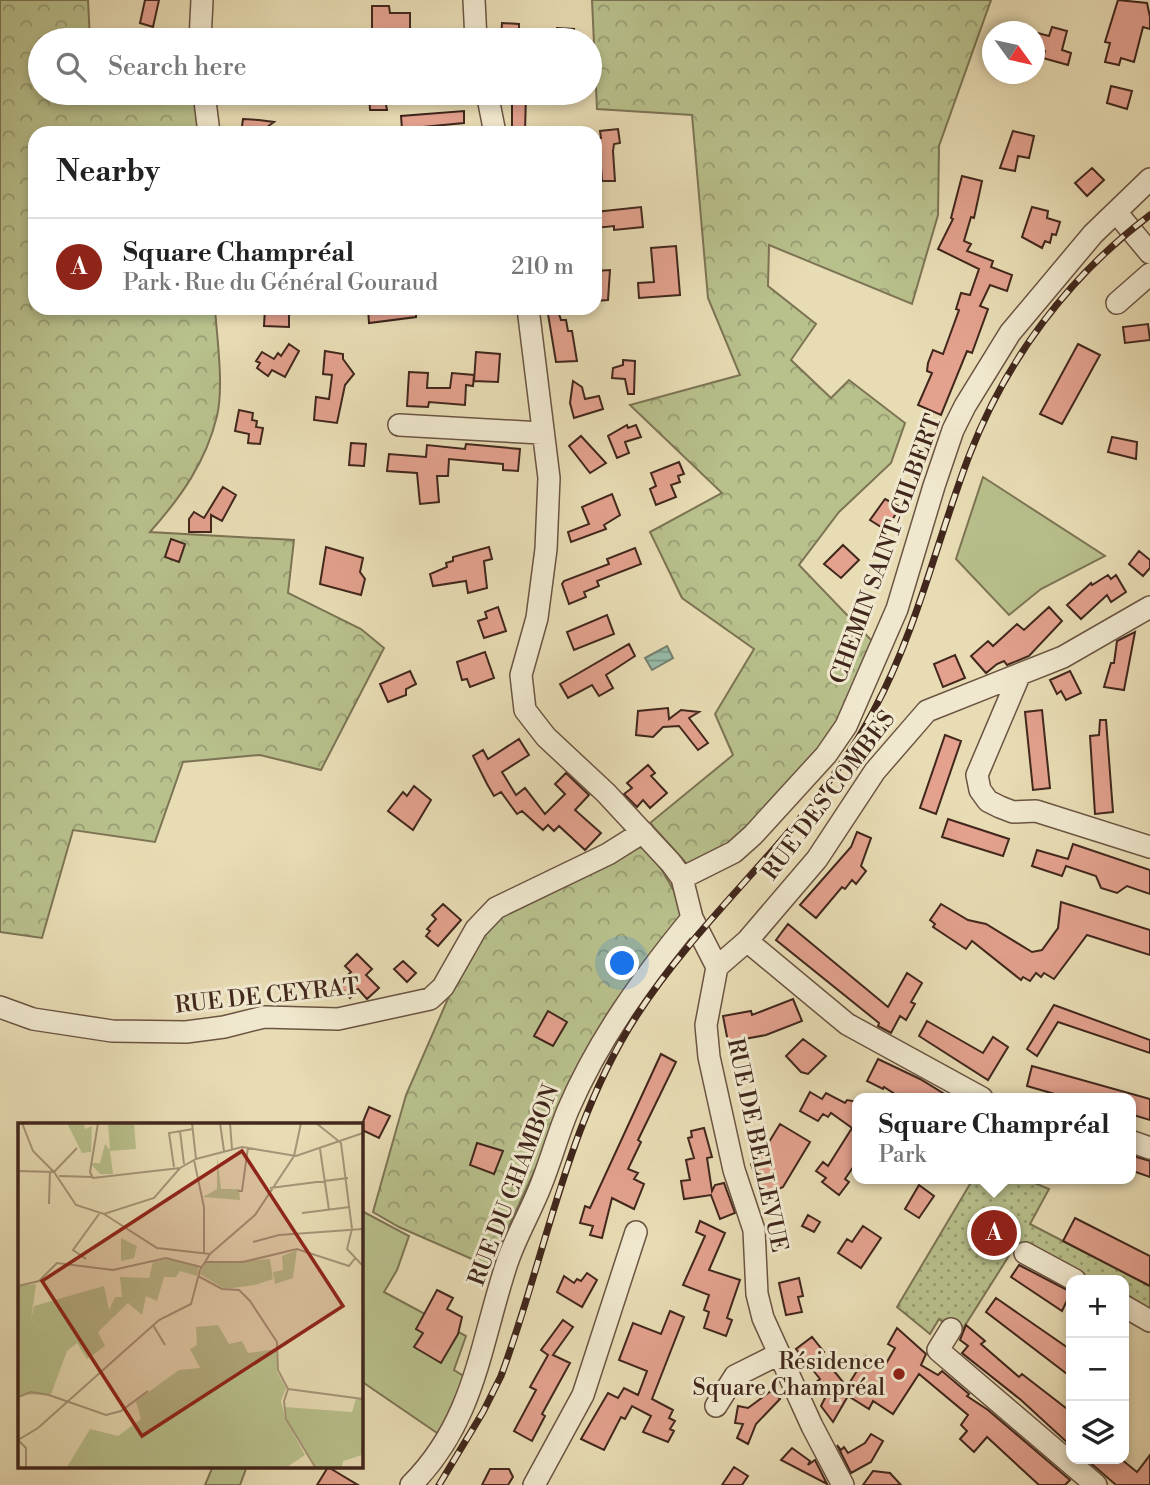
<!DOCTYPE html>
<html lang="en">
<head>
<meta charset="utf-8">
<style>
  :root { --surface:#fff; --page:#f6f6f6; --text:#222; --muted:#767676; --line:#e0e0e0; --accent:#8f2418 }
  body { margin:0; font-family:"Libre Bodoni",serif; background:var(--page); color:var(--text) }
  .controls { position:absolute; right:21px; bottom:21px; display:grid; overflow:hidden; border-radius:14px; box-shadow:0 4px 10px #0003 }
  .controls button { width:63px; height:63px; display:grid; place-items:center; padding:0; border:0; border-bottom:2px solid var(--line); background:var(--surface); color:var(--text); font:35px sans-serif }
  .compass { position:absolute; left:982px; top:21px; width:63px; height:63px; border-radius:50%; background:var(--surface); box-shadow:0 4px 10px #0003; rotate:123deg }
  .you { position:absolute; left:623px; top:964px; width:24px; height:24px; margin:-18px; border:5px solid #fff; border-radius:50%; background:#1a73e8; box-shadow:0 0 0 10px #1a73e833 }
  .badge { display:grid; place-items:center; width:46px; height:46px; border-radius:50%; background:var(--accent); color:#fff; font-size:23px; font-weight:700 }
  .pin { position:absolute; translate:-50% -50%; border:4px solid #fff; box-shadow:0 2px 7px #0006 }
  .popup { position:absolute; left:852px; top:1093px; width:284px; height:91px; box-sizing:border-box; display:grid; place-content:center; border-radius:14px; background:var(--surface); filter:drop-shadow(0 2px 5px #0005); font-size:23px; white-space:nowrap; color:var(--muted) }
  .popup b { font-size:26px; color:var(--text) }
  .popup::after { content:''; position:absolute; left:50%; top:100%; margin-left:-14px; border:14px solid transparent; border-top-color:var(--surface) }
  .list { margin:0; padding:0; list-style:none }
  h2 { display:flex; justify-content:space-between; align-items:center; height:91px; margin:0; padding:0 28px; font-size:30px }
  h2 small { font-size:23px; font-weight:400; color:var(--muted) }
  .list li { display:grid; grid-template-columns:46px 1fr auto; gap:21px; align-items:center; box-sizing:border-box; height:98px; padding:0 28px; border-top:2px solid var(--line) }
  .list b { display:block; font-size:26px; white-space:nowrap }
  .list p { margin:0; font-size:23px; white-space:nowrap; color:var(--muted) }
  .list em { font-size:23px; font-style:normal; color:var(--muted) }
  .icon { flex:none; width:38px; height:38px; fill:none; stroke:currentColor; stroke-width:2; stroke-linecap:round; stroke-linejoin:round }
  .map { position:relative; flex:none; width:1150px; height:1485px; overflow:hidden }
  .search { position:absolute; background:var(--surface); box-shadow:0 4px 10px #0003; left:28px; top:28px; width:574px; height:77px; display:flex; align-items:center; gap:18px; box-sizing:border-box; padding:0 24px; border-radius:38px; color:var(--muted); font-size:26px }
  .panel { position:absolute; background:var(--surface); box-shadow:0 4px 10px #0003; left:28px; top:126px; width:574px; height:189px; border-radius:21px }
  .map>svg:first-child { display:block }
  .green { fill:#b8c08c; stroke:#7c7454; stroke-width:2 }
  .forest { fill:url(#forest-crowns); stroke:#7c7454; stroke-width:2 }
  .park { fill:url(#park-dots); stroke:#7c7454; stroke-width:2 }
  .water { fill:url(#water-rules); stroke:#758071; stroke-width:2 }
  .building { fill:#e3a18e; stroke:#41271c; stroke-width:2 }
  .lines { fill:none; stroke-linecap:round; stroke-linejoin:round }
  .minor-casing { stroke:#6b5442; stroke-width:24 }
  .minor { stroke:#f0e8ce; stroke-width:21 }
  .rail-casing { stroke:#41271c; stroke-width:7 }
  .rail { stroke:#f0e8ce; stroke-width:4.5; stroke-dasharray:13; stroke-linecap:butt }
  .poi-dot { fill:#8f2418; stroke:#f0e8ce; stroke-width:2.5 }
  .labels { text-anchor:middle; stroke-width:6; stroke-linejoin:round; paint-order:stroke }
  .street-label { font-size:23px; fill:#41271c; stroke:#f0e8ce }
  .poi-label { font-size:23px; fill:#41271c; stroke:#f0e8ce; text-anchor:end }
  .inset-road { fill:none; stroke:#a59477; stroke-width:2 }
  .view { fill:#8f2418; fill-opacity:0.15; stroke:#8f2418; stroke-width:3.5 }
  .inset-edge { fill:none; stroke:#41271c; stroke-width:3.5 }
</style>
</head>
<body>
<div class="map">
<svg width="1150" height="1485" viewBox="0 0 1150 1485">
  <defs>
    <pattern id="forest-crowns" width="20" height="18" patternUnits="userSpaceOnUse" patternTransform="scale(1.75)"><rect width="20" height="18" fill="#b8c08c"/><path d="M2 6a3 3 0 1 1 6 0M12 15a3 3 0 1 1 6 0" fill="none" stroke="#979c72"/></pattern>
    <pattern id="park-dots" width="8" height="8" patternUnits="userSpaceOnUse" patternTransform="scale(1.75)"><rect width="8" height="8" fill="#b8c08c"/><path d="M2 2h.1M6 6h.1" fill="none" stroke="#979c72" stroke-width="1.8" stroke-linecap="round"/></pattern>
    <pattern id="water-rules" width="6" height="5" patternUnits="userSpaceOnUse" patternTransform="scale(1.75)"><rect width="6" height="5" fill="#98bca9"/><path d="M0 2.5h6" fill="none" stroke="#7e9989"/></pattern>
  </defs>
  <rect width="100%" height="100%" fill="#e8dcb4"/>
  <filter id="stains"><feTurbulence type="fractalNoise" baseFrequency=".00286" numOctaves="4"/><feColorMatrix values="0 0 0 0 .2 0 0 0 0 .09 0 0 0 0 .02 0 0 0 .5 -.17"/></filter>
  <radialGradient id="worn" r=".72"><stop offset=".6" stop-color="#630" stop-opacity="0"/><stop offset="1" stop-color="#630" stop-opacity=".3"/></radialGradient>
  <path class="green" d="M983 477 1105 556 1041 589 1009 615 956 559Z
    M360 1210 409 1236 397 1270 384 1292 466 1336 454 1370 470 1380 443 1437 361 1381Z
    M213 1466H247L240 1485H205Z"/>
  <path class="forest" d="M0 0H88L90 40H40V93H202L205 133H35V308H215C217 339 224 386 217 416 206 462 181 497 150 532L294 540 288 593 361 629 384 648 321 770 260 755 183 762 155 842 73 830 42 938 0 932Z
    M592 0H991L939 146 938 215 912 304 769 245 768 286 816 324 791 360 831 398 849 380 905 423 891 463 839 512 799 565 873 642 841 725 730 848 688 865 650 823 733 755 715 714 754 649 682 598 650 532 722 493 630 405 740 375 708 298 692 115 597 109Z
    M638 847 650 850 687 913 545 1148 490 1267 399 1227 373 1212 406 1095 450 994 483 929 502 910Z"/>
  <path class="park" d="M973 1179H1025L1049 1189 1030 1224 1150 1286V1310L1124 1297V1280H1091L1017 1243 959 1335 939 1319 930 1334 897 1307Z"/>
  <path class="water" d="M667 646 673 658 652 670 645 658Z"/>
  <path class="building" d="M145 0H159L153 27 140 23Z
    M1118 0 1147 3 1150 17V29L1143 27 1134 62 1121 58 1119 65 1105 62 1110 43 1105 42Z
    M372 6H389L390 13H410V37L372 40Z
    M502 23 519 24V40H501Z
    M1052 27 1067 31 1062 50 1071 53 1068 65 1043 58 1045 51 1034 48V32L1049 36Z
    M557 28 574 29 573 40H558Z
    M1111 86 1132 91 1127 109 1107 103Z
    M369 93H384L387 110H370Z
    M512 93H526L525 133H512Z
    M464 111V123L402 129 401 116Z
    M243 119 259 120 274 122 259 133H241Z
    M618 129 620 143 614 144 613 151 615 181H602L600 152 595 153V139L601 138 600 131Z
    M1013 131 1034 136 1029 158 1018 156 1015 171 1000 168Z
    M1092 168 1104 180 1087 196 1075 183Z
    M962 176 982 181 974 218 971 217 964 241 971 244 967 251 993 261 991 267 1012 275 1007 291 990 285 980 306 988 309 972 353 967 351 941 415 918 405 932 373 927 371 928 363 933 350 943 354 959 310 956 309 961 293 970 295 979 269 938 249 953 219 951 218Z
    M641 207 643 227 614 230V226L595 228V212Z
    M1032 207 1048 211 1047 218 1060 222 1056 235 1052 234 1050 243 1045 241 1042 248 1022 237Z
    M676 246 680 295 639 298 638 283 654 282 651 248Z
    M610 270 608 300 595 301V271Z
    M265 308H289V327L264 326Z
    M368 308H416V317L369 323Z
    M548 314H559L561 320H566L568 331H572L577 361 556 362Z
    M1148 324 1150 340 1125 343 1123 327Z
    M289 344 299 351 285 377 272 370 268 376 257 368 260 363 256 361 262 352 274 359 278 353 281 356Z
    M1078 344 1100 355 1062 424 1040 414Z
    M325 351 343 354V359L354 374 345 385 337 423 314 420 316 397 329 399 332 375 323 374Z
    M476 352 500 354 498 382 474 381Z
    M623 360 635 361 634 394H628L625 379 612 378 613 368 623 365Z
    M409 372 428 373 427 388H450L452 373 474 375 473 386 466 385 465 405 429 402 428 407 407 406Z
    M573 381 582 387 585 399 599 396 603 409 574 418 570 403Z
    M239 410 253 413 252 420 257 421 256 427 263 428 260 444 248 443 249 434 235 431Z
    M627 425 628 428 636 425 641 437 625 442 629 453 617 458 608 436Z
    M581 436 606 463 590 473 569 446Z
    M1112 437 1137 442 1136 459 1108 452Z
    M351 443 366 444 364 466 349 465Z
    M466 444 520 449 518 471 503 470V464L449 459 448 476H437L439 502 420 504 417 473 387 471 389 454 426 457 427 445 465 449Z
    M679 462 684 474 678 476 680 482 671 485 676 497 656 505 650 489 656 486 651 473Z
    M223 487 236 495 222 521 211 515V532H189V519L194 512 204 518Z
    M612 494 620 515 604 525 606 529 571 542 568 532 589 524 582 507Z
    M885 499 900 507 886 530 870 520Z
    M171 539 185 544 179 562 165 557Z
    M843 545 859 560 841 578 824 564Z
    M326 547 363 558 360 572 365 579 361 595 320 584Z
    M489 547 492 559 484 561 487 588 468 593 466 581 433 586 430 574 447 567 446 563 453 561V557Z
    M635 548 641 564 597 581 599 586 584 592 586 597 569 604 562 584 564 581 609 564 607 559Z
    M1139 551 1150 560V568L1143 576 1129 564Z
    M1108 575 1111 579 1116 575 1126 592 1111 602 1107 595 1081 619 1067 605 1091 583 1092 585Z
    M498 607 506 631 484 638 478 621 487 618 485 612Z
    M1049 607 1062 621 1029 656 1007 665 1004 661 997 664 986 673 971 656 988 641 993 646 1017 624 1024 630Z
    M607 615 614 634 574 650 567 632Z
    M1135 632 1124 690 1104 687 1111 663H1114L1117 641Z
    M629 644 635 656 606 675 613 688 599 696 592 685 568 698 560 684Z
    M485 652 494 678 470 687 467 679 462 680 457 662Z
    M955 655 965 678 943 687 934 664Z
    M410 671 416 684 406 689V695L388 702 380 684Z
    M1070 671 1081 693 1066 700 1061 691 1057 694 1050 680Z
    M668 708 669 719 681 710 699 712 689 718 708 743 698 750 679 726 663 727 653 737 636 735 638 711Z
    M1042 710 1050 788 1033 790 1025 712Z
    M1100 720H1106L1113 812 1095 814 1090 736 1099 735Z
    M945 735 961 741 936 814 920 808Z
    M519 739 529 755 502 772 516 795 525 788 545 814 565 794 555 784 566 773 589 795 575 810 601 833 585 850 559 826 554 831 548 825 543 830 522 811 517 814 501 792 494 796 487 784 473 756 483 750 488 759Z
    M648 765 655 773 651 776 667 793 650 808 643 800 637 807 624 794 632 788 627 783Z
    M414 786 431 800 413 830 388 811 403 792 407 796Z
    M948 819 1009 839 1003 856 942 837Z
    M857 832 871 838 861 866 866 871 856 884 852 880 845 889 842 887 816 918 800 905 851 847Z
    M1073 844 1150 870V894L1127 886 1117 893 1101 888 1096 876 1066 866 1062 876 1032 866 1037 850 1068 859Z
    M1061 902 1150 930V955L1087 935 1054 979 1044 973 1041 977 1036 973 1030 981 1023 977 1021 980 972 941 966 949 933 927 935 924 930 920 941 904 968 920 986 924 1032 952 1042 950 1058 928Z
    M443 904 461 920 438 946 426 936 430 931 427 929 436 919 432 915Z
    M788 924 888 1007 907 973 922 983 911 1002 915 1004 906 1020 900 1016 891 1033 878 1026 879 1023 776 940Z
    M357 954 372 969 366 975 379 988 367 999 358 989 350 998 338 985 351 972 345 966Z
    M403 961 416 973 407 982 394 969Z
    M793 999 802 1021 766 1035 728 1042 723 1016 751 1011 752 1015Z
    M1054 1005 1150 1040V1053L1058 1022 1037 1056 1027 1049Z
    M548 1011 567 1022 553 1046 534 1036Z
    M927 1021 983 1053 993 1037 1008 1047 988 1080 919 1036Z
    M803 1039 826 1056 808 1074 801 1072 786 1056Z
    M661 1054 676 1062 638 1140 641 1142 628 1169 638 1173 634 1179 644 1184 634 1209 612 1198 602 1238 590 1235 593 1226 580 1223 585 1206 590 1208Z
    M878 1059 920 1079 951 1098H901L884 1087 883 1089 867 1081Z
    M1032 1066 1150 1099V1120L1130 1114V1098L1065 1097 1027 1086Z
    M810 1092 822 1099 826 1093 845 1103 847 1100 858 1102V1160L845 1179 849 1182 839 1195 822 1182 826 1178 816 1171 823 1162 828 1166 852 1128 831 1113 828 1117 823 1114 818 1121 800 1111Z
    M369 1107 390 1116 379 1138 360 1129Z
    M780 1124 810 1142 783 1187 763 1196 751 1164 758 1153 761 1155Z
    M704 1128 712 1157 707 1158 712 1191 715 1185 724 1183 735 1213 720 1219 711 1195 684 1199 681 1181 690 1180 686 1160 694 1158 688 1138 692 1137 691 1131Z
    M477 1143 503 1151 494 1174 470 1165Z
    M1130 1155 1150 1161V1177L1130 1170Z
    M509 1168 522 1173 517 1186 504 1181Z
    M919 1185 934 1196 919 1218 905 1209Z
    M808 1215 820 1222 814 1232 802 1226Z
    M1075 1218 1150 1256V1286L1063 1241Z
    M700 1221 725 1233 709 1270 740 1280 727 1318 732 1320 726 1336 704 1328 709 1312 704 1310 709 1295 683 1285 705 1236 696 1232Z
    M863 1226 881 1238 861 1268 838 1253 847 1239 852 1242Z
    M1019 1265 1071 1292 1062 1311 1011 1277Z
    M587 1273 597 1280 582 1307 557 1292 564 1276 574 1283 577 1279 581 1281Z
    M799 1278 803 1296 798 1297 802 1312 786 1315 779 1283Z
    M437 1290 453 1298 447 1309 462 1317 458 1334 441 1363 414 1347 423 1333 416 1329Z
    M996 1298 1071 1350V1377L986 1312Z
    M670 1311 684 1317 652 1399 673 1410 669 1418 675 1421 670 1429 674 1431 668 1442 643 1432 651 1416 632 1406 625 1419 621 1417 604 1450 581 1439 608 1393 618 1398 624 1388 638 1395 647 1371 619 1360 633 1323 661 1334Z
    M563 1320 573 1327 553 1355 570 1363 542 1414 545 1416 532 1441 514 1431 536 1390 530 1387 548 1355 541 1350Z
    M966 1325 985 1341 981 1344 1019 1377 1022 1374 1071 1412V1446L1021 1400 962 1353 968 1346 960 1340Z
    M897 1328 926 1354 921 1365 938 1375 942 1371 969 1394 967 1396 988 1410 1070 1480 1065 1485H1039L987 1437 974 1452 960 1439 967 1431 961 1425 968 1415 919 1374 893 1414 873 1401 869 1409 848 1396 833 1422 821 1406 826 1396 815 1383 820 1379 796 1349 812 1337 824 1352 821 1355 847 1387 866 1356 884 1367 895 1348 888 1344Z
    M771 1391 780 1399 756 1424 748 1444 737 1438 743 1424 735 1423 738 1406 748 1408Z
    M871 1434 883 1441 871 1462 851 1473 837 1445 841 1450 844 1447 848 1453 865 1443Z
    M792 1448 810 1461 808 1465 815 1460 827 1484 781 1460Z
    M1150 1455V1485H1116L1086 1459H1121L1137 1472Z
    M328 1467 358 1485H317Z
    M734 1467 748 1476 742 1485H722Z
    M490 1469H509L513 1477 508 1485H482Z
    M873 1471 890 1473 901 1485H863Z"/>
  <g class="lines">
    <g class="minor-casing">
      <path id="minor" d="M474 0 476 40
        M200 40 202 0
        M204 93 209 133
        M487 93 495 133
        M1116 212 1150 253
        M1117 303 1150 274
        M528 308 549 478 546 549 537 618 521 675 525 710 546 737 606 793 671 863 682 878 692 918 717 967
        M399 425 541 433
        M1019 676 977 775 980 790 988 801 1000 807 1013 812 1036 811 1150 847
        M682 878 734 852 753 835 826 755 846 726 897 609 934 486 953 430 965 406 1010 333 1093 234 1150 179
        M747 941 847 1024 982 1098
        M717 967 747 941 817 859 875 771 927 711 1063 657 1150 607
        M717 967 706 1025 709 1057 734 1170 754 1230 757 1294 763 1318 812 1426 843 1485
        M0 1007 33 1019 112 1031 186 1032 224 1027 264 1017 338 1019 430 999 443 987 476 929 496 908 608 854 643 832
        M1130 1141 1150 1148
        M1025 1253 1075 1280
        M1124 1306 1150 1321
        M951 1329 938 1350 1096 1485
        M716 1406 735 1376 779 1354
        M411 1485C475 1421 480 1344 507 1263 516 1236 531 1211 541 1185 551 1160 558 1134 568 1110 599 1038 643 978 692 918
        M534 1485 583 1395 636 1232"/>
    </g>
    <use href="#minor" class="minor"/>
    <g class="rail-casing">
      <path id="rail" d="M439 1485 483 1412 501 1376C546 1255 566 1125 637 1015 707 907 814 826 874 710 917 630 937 540 969 456 1006 360 1068 277 1150 215"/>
    </g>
    <use href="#rail" class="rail"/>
  </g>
  <circle class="poi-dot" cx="899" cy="1374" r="7"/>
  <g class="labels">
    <g class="street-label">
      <text transform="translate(885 549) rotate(-70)" y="8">CHEMIN SAINT-GILBERT</text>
      <text transform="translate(828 795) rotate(-53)" y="8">RUE DES COMBES</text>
      <text transform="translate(267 995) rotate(-6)" y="8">RUE DE CEYRAT</text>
      <text transform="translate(758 1145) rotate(78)" y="8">RUE DE BELLEVUE</text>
      <text transform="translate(513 1185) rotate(-69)" y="8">RUE DU CHAMBON</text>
    </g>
    <g class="poi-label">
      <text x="885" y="1369">Résidence<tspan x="885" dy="26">Square Champréal</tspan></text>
    </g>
  </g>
  <g transform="translate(18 1123)">
    <rect width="345" height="345" fill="#e8dcb4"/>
    <path d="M90 0H116L118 26 92 28 95 51H82L72 40H82L87 21 92 27ZM103 115 119 123 116 135 103 138ZM279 127 275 155 257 161 255 149 265 147 264 133Z" fill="#b8c08c"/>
    <path d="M149 136 181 144 179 153 162 148 158 154H146L139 178 128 173 124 192 110 180 80 209 87 223 69 236 59 220 49 228 29 205 24 208 13 197 16 183 86 163 91 187 97 174H104L102 154 131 155 135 139ZM252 136 255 156 237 162 207 166 182 151 187 140ZM200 202 211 221 224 218 230 230 259 226V249L268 265 263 278 267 295 287 332 269 344H49L72 306 100 313 123 296 118 278 161 247 182 245 172 226 179 222 178 204ZM338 276H345L344 332 325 338 324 344H297L271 302 266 284 334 289Z" fill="#b8c08c"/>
    <path d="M49 0H66L67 6 74 3 73 29 64 30ZM199 32 203 66H221L222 77 185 74 199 66ZM18 161 13 197 24 208 29 205 49 228 33 271 0 272V163Z" fill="#b8c08c"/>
    <path class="inset-road" d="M4 0 15 28 36 49 59 25M80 0 72 49 75 55 162 45M174 0 178 36M202 0 206 28M212 0 214 26M298 0 323 20 334 106 329 126 345 143M162 8 166 41M302 26 311 87M176 37 186 84V130M156 44 151 10 175 6M0 48 36 49 58 82 86 91 136 75 162 45 178 36 224 24 278 33 345 10M41 53 75 54M252 65 330 55M220 68H224L230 24M31 81 32 48M284 90 332 84M86 91 139 125 192 131M235 119 261 112 345 106M192 131 237 92 276 33 283 0M68 136 55 127 81 91M188 139H225L279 126 331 143 338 134M180 153 204 166 221 167 232 178 259 219 260 247 270 266M0 163 21 158 39 140 95 147 148 135 183 144M135 202 147 222M270 266 266 278 268 296 297 344M270 266 345 276M0 274 13 269 31 272 88 292 103 288 130 268M0 317 20 305 141 197 173 181 182 147 192 131M0 317 8 325V344"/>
    <path class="view" d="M224 28 325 183 124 313 24 158Z"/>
    <rect width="345" height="345" class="inset-edge"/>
  </g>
  <rect width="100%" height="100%" filter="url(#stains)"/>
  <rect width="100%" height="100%" fill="url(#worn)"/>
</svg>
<div class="controls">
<button>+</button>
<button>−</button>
<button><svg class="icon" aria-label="layers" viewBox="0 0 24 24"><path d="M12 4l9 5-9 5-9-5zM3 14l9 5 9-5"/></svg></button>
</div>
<svg class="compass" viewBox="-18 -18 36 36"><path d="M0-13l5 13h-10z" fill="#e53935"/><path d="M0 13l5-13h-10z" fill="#767676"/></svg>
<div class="you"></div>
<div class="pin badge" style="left:994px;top:1233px">A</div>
<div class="popup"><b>Square Champréal</b>Park</div>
<div class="search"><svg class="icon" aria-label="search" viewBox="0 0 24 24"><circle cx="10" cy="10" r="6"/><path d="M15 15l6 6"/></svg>Search here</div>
<section class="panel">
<h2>Nearby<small></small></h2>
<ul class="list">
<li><span class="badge">A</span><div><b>Square Champréal</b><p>Park · Rue du Général Gouraud</p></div><em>210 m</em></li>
</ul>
</section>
</div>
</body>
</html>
